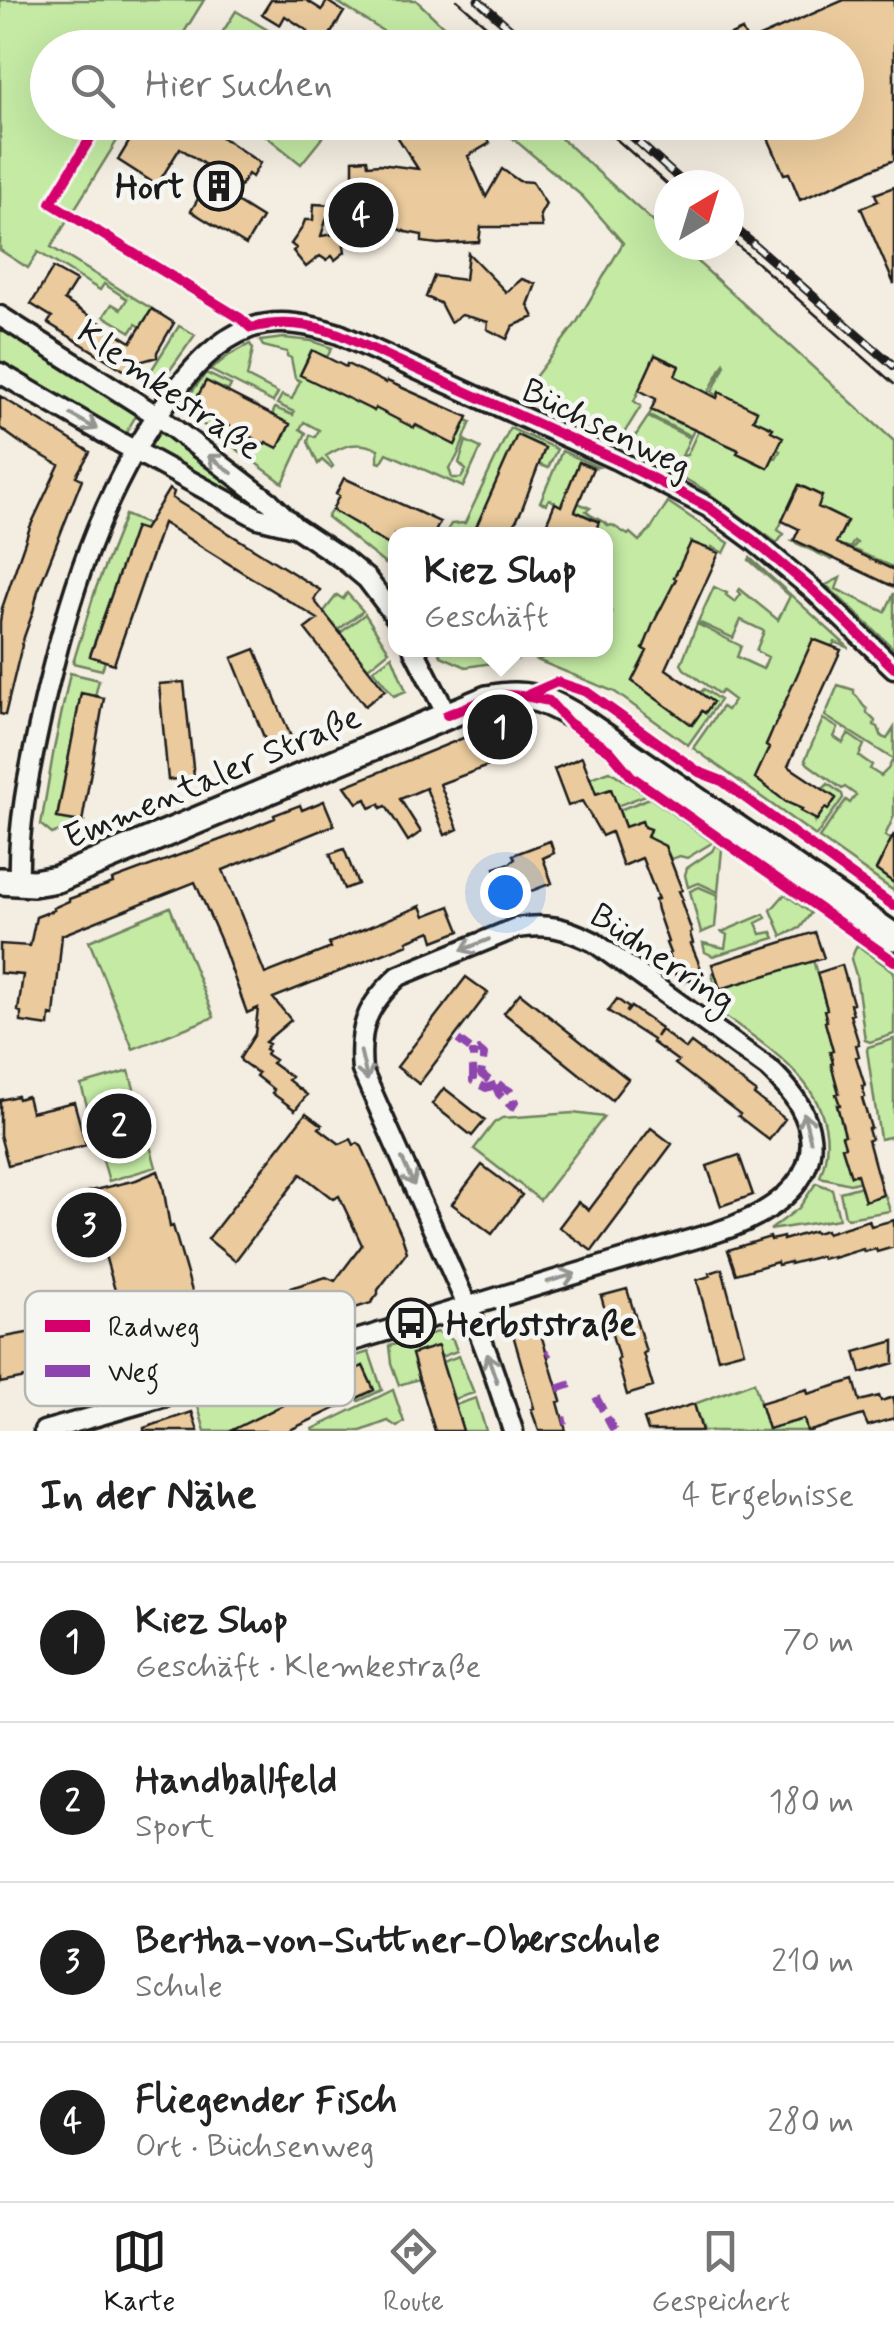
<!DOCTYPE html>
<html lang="de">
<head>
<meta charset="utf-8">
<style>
  :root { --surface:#fff; --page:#f6f6f6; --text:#222; --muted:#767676; --line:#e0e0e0; --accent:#1c1c1c }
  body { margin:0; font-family:Mynerve,sans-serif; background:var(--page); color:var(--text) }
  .compass { position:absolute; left:654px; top:170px; width:90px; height:90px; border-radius:50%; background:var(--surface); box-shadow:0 10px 40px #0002; rotate:38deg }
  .you { position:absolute; left:505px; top:892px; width:35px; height:35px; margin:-25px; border:8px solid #fff; border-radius:50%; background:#1a73e8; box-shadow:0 0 0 15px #1a73e833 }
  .badge { display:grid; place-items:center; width:65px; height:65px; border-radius:50%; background:var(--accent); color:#fff; font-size:32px; font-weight:700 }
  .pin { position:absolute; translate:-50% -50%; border:5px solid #fff; box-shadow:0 2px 10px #0006 }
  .popup { position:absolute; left:388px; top:527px; width:225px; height:130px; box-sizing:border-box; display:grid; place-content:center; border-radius:20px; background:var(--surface); filter:drop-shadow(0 2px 8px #0005); font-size:32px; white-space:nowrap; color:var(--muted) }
  .popup b { font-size:38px; color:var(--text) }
  .popup::after { content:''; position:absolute; left:50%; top:100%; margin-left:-20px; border:20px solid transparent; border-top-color:var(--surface) }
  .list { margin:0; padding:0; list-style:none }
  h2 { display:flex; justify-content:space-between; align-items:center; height:130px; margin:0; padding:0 40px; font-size:42px }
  h2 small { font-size:32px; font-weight:400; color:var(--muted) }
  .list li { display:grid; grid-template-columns:65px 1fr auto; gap:30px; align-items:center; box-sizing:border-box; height:160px; padding:0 40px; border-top:2px solid var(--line) }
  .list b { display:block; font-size:38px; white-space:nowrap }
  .list p { margin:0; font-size:32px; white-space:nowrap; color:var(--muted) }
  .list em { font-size:32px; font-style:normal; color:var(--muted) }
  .icon { flex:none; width:55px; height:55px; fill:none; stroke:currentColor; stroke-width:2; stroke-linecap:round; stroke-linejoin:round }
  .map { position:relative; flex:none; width:894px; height:1431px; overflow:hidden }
  .search { position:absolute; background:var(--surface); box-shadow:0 10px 40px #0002; left:30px; right:30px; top:30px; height:110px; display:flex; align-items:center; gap:25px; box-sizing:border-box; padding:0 35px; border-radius:55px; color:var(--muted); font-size:38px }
  .sheet { height:770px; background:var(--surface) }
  nav { display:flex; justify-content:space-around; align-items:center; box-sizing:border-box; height:140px; border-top:2px solid var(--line); background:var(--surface); font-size:28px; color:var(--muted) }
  nav a { display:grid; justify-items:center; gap:5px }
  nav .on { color:var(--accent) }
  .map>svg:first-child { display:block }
  .green { fill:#c4eaa4; stroke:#708360; stroke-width:2.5; fill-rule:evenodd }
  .building { fill:#ebcb9d; stroke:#1c1c1c; stroke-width:2.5 }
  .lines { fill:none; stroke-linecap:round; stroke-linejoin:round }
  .street-casing { stroke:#1c1c1c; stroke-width:25 }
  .secondary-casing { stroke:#1c1c1c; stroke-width:32 }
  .street { stroke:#f6f6f2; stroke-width:18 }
  .secondary { stroke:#f6f6f2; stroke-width:25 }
  .tram { stroke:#1c1c1c; stroke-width:2.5 }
  .rail-casing { stroke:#1c1c1c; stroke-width:9 }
  .rail { stroke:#f6f6f2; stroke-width:5; stroke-dasharray:15; stroke-linecap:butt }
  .quiet { stroke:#8e44ad; stroke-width:8; stroke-dasharray:15 8; stroke-linecap:butt }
  .cycleway-casing { stroke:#f6f6f2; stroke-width:16 }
  .cycleway { stroke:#d6006c; stroke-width:10 }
  .oneway { stroke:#949492 }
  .labels { text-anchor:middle; stroke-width:9; stroke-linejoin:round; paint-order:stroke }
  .poi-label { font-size:35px; font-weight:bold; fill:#1c1c1c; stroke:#f6f6f2; text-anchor:end }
  .street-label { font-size:35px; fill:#1c1c1c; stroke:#f6f6f2 }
  .key { fill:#f6f6f2; stroke:#b5b5b2; stroke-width:2.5 }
  .key-label { font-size:28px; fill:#1c1c1c }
</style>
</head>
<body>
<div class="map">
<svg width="894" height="1431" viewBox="0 0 894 1431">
  <rect width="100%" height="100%" fill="#f4ede1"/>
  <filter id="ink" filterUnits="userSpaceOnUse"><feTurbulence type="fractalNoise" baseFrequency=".01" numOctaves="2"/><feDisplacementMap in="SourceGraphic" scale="20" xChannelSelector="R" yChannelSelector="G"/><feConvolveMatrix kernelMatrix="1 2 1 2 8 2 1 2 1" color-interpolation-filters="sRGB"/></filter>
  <g filter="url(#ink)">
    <path class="green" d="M0 0H204L175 47 48 48V122L128 123 51 247 152 309 141 327 136 324 131 332 104 316 112 304 121 309 127 299 104 284 100 290 38 252 28 268 0 250Z
      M334 0H416L465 47H406L394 38Z
      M236 11 286 41 283 47H213Z
      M267 123V122L334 123 301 164 261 132Z
      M494 123H544L669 236V245H679L894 441V568L852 549 857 543 854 541 850 548 845 546 832 560 792 541 794 540 823 554 833 533 840 536 847 521 826 511 816 509 822 496 799 485 778 530 784 534 777 543 703 489 628 447 648 417 690 438 682 456 687 455 715 394 712 392 725 365 724 363 707 395 710 397 691 436 649 415 652 410 680 424 690 404 673 379 679 366 656 355 634 401 641 406 618 443 519 398 577 322 623 243 582 196ZM720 393 757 411 752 422 772 429 771 431 777 449 780 451 776 458 738 452 739 450 701 432Z
      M0 325 138 412 123 438 0 362Z
      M179 326 195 335 160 384 149 386 144 382Z
      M284 338 312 341 332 348 327 357 311 351 300 375 357 401V403L359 402 373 411 376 407 398 418V420L400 419 455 444 467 420 471 422C464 436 459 459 449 468L452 478H461L466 470 459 463 466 441 481 448 463 487 387 453 381 463 378 462V449C357 440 344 445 326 456L333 466 331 468 322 460 318 464 308 442 310 435 315 437 319 430 304 422 300 429 306 433 283 483 186 412 185 401 206 373 231 385 228 391 206 381 194 405 278 448 290 425 272 415 275 408 293 415 294 412 277 404 282 395 292 399 300 381 295 378 291 358 287 356V352L263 346 260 341Z
      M250 344 253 349 247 377 278 393 273 402 210 370 228 356Z
      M161 427 264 507 260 511 148 452 146 446 156 430Z
      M510 428 557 449 548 468 538 464 545 448 517 436 477 532 474 531 473 534H445L451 524 465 523Z
      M562 451 598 467 593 468 579 463 561 506 549 499 546 504 540 502Z
      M668 502 729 543 724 553 712 547 711 550 707 548 684 562 661 612H658L648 651 632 681 693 723 702 711 705 713 700 693 704 689 720 700 688 745 615 692 537 660 554 654 557 650H605V627L612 612 605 608V534H594L599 522 575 511 578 503 590 508 586 511C592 518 601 519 609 526L612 525 628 535 630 533 639 541 650 530Z
      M332 510C355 521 371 536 395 548V552L385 564 327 517Z
      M125 515 153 527 151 532 135 528 90 655 105 661 102 670 73 663 96 588Z
      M750 558 849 648 835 642 832 646H827L775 727 766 745 770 748 789 801 815 819V822L825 808 828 809 836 799 823 789 828 784 842 794 843 798 816 836 693 748 722 707 727 710 734 700 722 691 719 694 684 669 681 664 697 624 741 646 737 657 763 669 768 657 756 651 764 631 741 620 733 638 698 622 714 587 727 593 726 595 735 602 741 594 738 591 740 589 778 620 790 596 749 560Z
      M840 578 836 589 885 612 894 593V649L826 585Z
      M347 593 363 611 338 630 325 614H322L337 595 343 599Z
      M365 614 389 651 368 668 340 633Z
      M438 650H489L503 656 507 650H522L518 659 466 667 441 656Z
      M392 656 406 691 394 696 373 670Z
      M70 673 99 680 95 696 81 694 57 817 82 822 52 834 41 825 54 749Z
      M838 685 854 690V694C861 698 860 705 867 709V713L875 721 874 725 878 727 882 737 887 739 894 728V816L885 836 891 839 883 856 894 883V891L819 838 846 800 850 803 856 795 845 787 842 789 808 764 805 760 823 719 838 728 834 737 843 743 848 734 864 745 859 756 872 765 870 769 881 776 888 769 893 759 825 716Z
      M610 771 646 795 617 806 611 789 596 794 590 778Z
      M650 798 712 842 710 844 687 858 680 856 671 859 666 849 654 853 648 835 650 830 644 827 642 821 625 827 619 810Z
      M716 845 722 849 718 892 699 883 688 887 685 875 687 868 712 851Z
      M699 887 718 895 715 927 701 933 690 891Z
      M785 894 811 913 800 928 782 936 771 910Z
      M170 907 214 1017 133 1049 89 941Z
      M764 914 766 918 756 923 761 934 772 932 775 938 713 956 705 952 703 943 725 948 727 935 722 932Z
      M857 945 894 972V1034L870 1042 865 1040 856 975 851 959Z
      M813 960 827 1009V1021L825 1022 833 1051 830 1052 833 1063 831 1065 839 1093 837 1094 840 1105 837 1106 845 1135 842 1136 845 1146 842 1148 851 1175 864 1172 866 1176 878 1173 879 1176 850 1184 820 1177C851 1094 769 1048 713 1008L715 989 712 974 715 972 721 989 747 979 748 981Z
      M894 1039V1136L880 1139 867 1050 868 1047Z
      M129 1071 156 1167 109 1181 81 1085Z
      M573 1113 604 1117 540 1200 474 1149 494 1123 502 1118Z
      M880 1181 881 1185 862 1190 865 1200 885 1195 890 1211 848 1218 845 1216 840 1192Z
      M816 1183 832 1189 839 1219 770 1230 799 1208Z
      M437 1332 453 1340 457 1351 441 1357 437 1346 413 1354 419 1379 399 1385 391 1363 389 1346Z
      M369 1352 382 1390 359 1401 358 1398 374 1390 363 1366 230 1431H205L197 1403Z
      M459 1356 474 1393 454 1399 442 1362Z
      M754 1382 768 1429 804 1419 807 1431H703L694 1404Z
      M393 1390 404 1422 397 1427 388 1421 361 1431H314L313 1429Z
      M476 1398 486 1431H463L455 1405Z"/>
    <path class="building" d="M271 0H306L322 10 327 1 344 12 322 48H317L303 39 308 31 285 16 280 25 262 14Z
      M844 0H894V160L800 200 789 173 784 174 761 122H846V48H728L724 38 742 30 748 42Z
      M141 122H199L260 163 252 177 248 174 232 199 262 218 246 245 191 211 214 171 180 148 157 185 118 160Z
      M388 122H451L453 124 458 123 465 128 484 130 490 143 468 156 486 197 502 169 519 181 532 182 546 204 540 215 542 227H481L479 242 438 244 422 242V235L406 232 369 216 372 208 360 194 349 191 353 178V160L367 159 368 165 380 164 418 169Z
      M894 187V284L861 208 878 201 875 194Z
      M314 204 331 205 321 236 342 233 345 252 335 260 332 256 326 260 320 256 306 267 293 251 296 248 291 244 302 228 305 220H313Z
      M468 253 506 292 522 279 536 284 528 305 534 317 513 326 507 339 487 329 488 322 462 315 450 322 440 303 426 297 434 276 465 280Z
      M53 268 76 281 64 300 131 342 152 309 174 323 157 352V357L132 364 127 372 48 323 52 317 31 304Z
      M312 350 346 367 347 364 386 383 387 381 468 417 455 445 416 425 414 428 375 408 374 411 300 375Z
      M655 355 679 366 675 376 717 398 719 392 757 411 753 419 773 428 771 431 783 437 768 468 737 453 739 450 651 410 656 399 639 390Z
      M206 381 290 424 278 448 266 442 265 444 192 407Z
      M0 396 90 452 76 476 82 479 38 591 33 612 24 637 5 715 0 714V622L2 608 30 527 59 465 22 444 0 428Z
      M517 435 545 448 522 509 509 534H473Z
      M579 462 593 468 575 511 599 522 594 534H546L550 524 547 522 555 503 561 506Z
      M344 478 440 522 434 534H395V548L369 534V533L360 526 332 510 339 496 336 494Z
      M799 485 822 496 818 507 847 521 836 543 894 570V587L794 540 799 529 782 521Z
      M169 489 174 492 172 498 320 590 314 600 385 690 365 706 305 629 318 619 163 523 114 664 90 656 135 527 144 530Z
      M691 542 719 553 666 669 713 702 705 713 702 711 692 725 632 681 647 651 643 649 653 624 676 579 674 578Z
      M813 639 841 650 788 766 836 798 828 810 825 808 817 820 800 811 802 809 786 802 755 778 769 748 766 746 774 727Z
      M255 649 291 737 268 747 232 658Z
      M184 682 194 777 168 780 159 684Z
      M81 693 104 698 82 822 57 818Z
      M510 719 522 749 508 754 509 757 501 761 440 784 458 829 445 835 426 788 400 799 421 832 408 841 386 806 381 808 380 804 370 808 366 799 357 803 345 786Z
      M582 757 596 794 611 789 625 827 642 821 644 827 650 829 647 837 665 846 682 890 679 891 683 900 681 901 692 932 690 933 693 943 691 944 705 978 692 983 691 979 679 984 668 954 670 953 666 943 668 942 657 910 655 900 658 899 642 858 623 866 611 832 602 836 582 801 568 806 554 769Z
      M324 801 334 825 223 870 265 974 331 948 329 943 421 906 425 916 450 906 460 931 434 941 431 931 407 941 408 944 273 998 291 1020 265 1042 269 1044 265 1049 268 1051 266 1054 275 1060 272 1063 291 1077 288 1080 307 1095 295 1110 272 1093 274 1090 256 1076 258 1073 241 1061 240 1058 255 1034 258 1008 247 1013 221 941 195 882 62 935 54 1016 50 1015 49 1026 21 1022V1012L18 1011 23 975 0 973V944L30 946 36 917 54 910 53 908 69 901V899L113 883 112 880 236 834 275 818 274 815 300 805 302 810Z
      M894 834V883L876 870Z
      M550 841 554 853 543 858 552 883 508 900 495 868 510 863 515 859 513 855Z
      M344 849 358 884 344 889 330 854Z
      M815 932 824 958 720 989 712 964Z
      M842 965 853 1003 850 1004 853 1014 850 1015 859 1044 856 1045 859 1056 856 1057 865 1086H862L865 1097 862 1098 871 1128 868 1129 871 1139 868 1140 883 1195 865 1201 857 1174 851 1176 842 1147 845 1146 842 1136 845 1135 837 1105H840L836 1094 839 1093 831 1064 833 1063 830 1052 833 1051 825 1022 827 1021 824 1010 827 1009 817 973Z
      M466 977 488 993 419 1084 397 1067Z
      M520 993 628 1079 612 1100 504 1013Z
      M617 999 629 1008 626 1013 631 1007 661 1028 656 1037 661 1030 686 1049 691 1043 756 1092 754 1095 785 1119 769 1140 738 1116 740 1114 675 1064 678 1061 652 1042 653 1040 608 1011Z
      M444 1088 485 1120 472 1136 432 1104Z
      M17 1096 18 1099 27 1096 31 1112 74 1102 86 1145 8 1165 0 1135V1100Z
      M306 1113 322 1125 319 1128 340 1144 351 1139 354 1145 358 1143 362 1147 401 1234 407 1252 378 1290V1294L371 1303 296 1327 284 1320 283 1313 272 1308 278 1296 288 1293 290 1288 326 1277 335 1281 362 1245 339 1196 333 1199 301 1174 235 1261 208 1239Z
      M651 1128 672 1144 592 1251 559 1227 578 1202 589 1210Z
      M739 1155 753 1195 721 1206 707 1166Z
      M482 1165 522 1195 492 1234 452 1204Z
      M158 1171 163 1186 170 1227 173 1226 203 1329 182 1335 189 1359 176 1362 172 1370 159 1373 152 1370 140 1373 135 1357 0 1383V1338L122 1315 87 1192 136 1180Z
      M869 1220 871 1226 894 1220V1247L877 1252 876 1249 864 1252 863 1249 833 1258V1256L822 1259 821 1256 790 1264V1262L778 1265 777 1262 736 1274 728 1250 770 1237 771 1240 783 1237V1240L814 1231 815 1233 826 1230 827 1233Z
      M722 1269 744 1351 718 1358 697 1280 710 1276 709 1273Z
      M627 1289 646 1352 643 1353 653 1387 627 1395 617 1360 619 1359 601 1296Z
      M537 1321 561 1401 558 1402 566 1431H539L531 1409 534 1408 512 1331Z
      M894 1341V1363L861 1373 855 1352Z
      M438 1346 442 1362 463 1431H435L419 1379 412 1354Z
      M363 1366 374 1390 288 1431H230Z
      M854 1380 860 1401 879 1396 881 1401 894 1397V1418L868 1426 863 1415 810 1431H807L804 1419 768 1429 760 1403 807 1389 808 1394Z
      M694 1404 702 1431H648L644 1419Z
      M192 1412 198 1431H144V1428Z"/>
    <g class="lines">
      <g class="street-casing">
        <path id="street" d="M0 316 156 415 270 502 295 527 343 559 367 579 395 616
          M0 373 119 442 258 518 295 527
          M414 650 447 715
          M19 882C17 828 29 771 41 717 66 604 100 490 171 396 193 368 215 341 250 328 280 318 311 325 339 334L615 459 708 507 753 540 813 590 894 668
          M44 1431C269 1368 493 1298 717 1232 808 1203 847 1141 768 1068L594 942C565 928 549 923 516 928L399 976C367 1005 358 1027 362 1070L461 1292C483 1337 498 1384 513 1431"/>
      </g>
      <g class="secondary-casing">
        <path id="secondary" d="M0 881 33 883 57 879 487 699C526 691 544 698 577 718L894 937"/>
      </g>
      <use href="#street" class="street"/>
      <use href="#secondary" class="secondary"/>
      <path class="tram" d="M457 0 512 48
        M597 122 669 186
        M729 238 894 384"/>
      <g class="rail-casing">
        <path id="rail" d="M478 0 532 48
          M616 122 686 185
          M729 223 894 366"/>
      </g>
      <use href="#rail" class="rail"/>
      <path class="quiet" d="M458 1040 473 1051 478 1050 484 1055 481 1074 495 1085 486 1088 473 1081V1051
        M498 1084 510 1091 515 1102 512 1107 499 1094 495 1085Z
        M547 1354 550 1352
        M557 1389 572 1384
        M596 1397 614 1431
        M563 1421 567 1420"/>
      <g class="cycleway-casing">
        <path id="cycleway" d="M100 122 51 203 240 318 251 328C282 320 309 324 339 334L615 459 708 507 753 540 813 590 894 668
          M525 696 557 682 587 692 699 772 722 781 894 906
          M447 715 487 699 506 695 525 696 549 701 569 723 610 751 631 776 894 961"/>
      </g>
      <use href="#cycleway" class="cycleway"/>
    </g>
    <defs><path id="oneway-shaft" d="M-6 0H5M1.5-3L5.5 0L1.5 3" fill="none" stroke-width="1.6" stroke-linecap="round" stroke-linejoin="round" transform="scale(2.5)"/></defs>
    <g class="oneway">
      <use href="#oneway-shaft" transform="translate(84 422) rotate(30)"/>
      <use href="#oneway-shaft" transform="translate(220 464) rotate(-143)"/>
      <use href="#oneway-shaft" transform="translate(475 945) rotate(158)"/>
      <use href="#oneway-shaft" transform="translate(364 1066) rotate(77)"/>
      <use href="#oneway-shaft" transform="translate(807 1127) rotate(-104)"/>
      <use href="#oneway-shaft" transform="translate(408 1172) rotate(66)"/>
      <use href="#oneway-shaft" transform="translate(561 1278) rotate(-16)"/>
      <use href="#oneway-shaft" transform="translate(492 1368) rotate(-109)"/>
    </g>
  </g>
  <defs>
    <g id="building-ring" transform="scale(2.5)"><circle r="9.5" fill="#f6f6f2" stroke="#1c1c1c" stroke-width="1.5"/><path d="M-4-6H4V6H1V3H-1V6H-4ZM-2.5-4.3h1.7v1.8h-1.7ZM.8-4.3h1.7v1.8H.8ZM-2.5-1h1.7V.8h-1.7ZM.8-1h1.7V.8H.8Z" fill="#1c1c1c"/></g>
    <g id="bus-ring" transform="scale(2.5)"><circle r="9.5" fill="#f6f6f2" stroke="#1c1c1c" stroke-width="1.5"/><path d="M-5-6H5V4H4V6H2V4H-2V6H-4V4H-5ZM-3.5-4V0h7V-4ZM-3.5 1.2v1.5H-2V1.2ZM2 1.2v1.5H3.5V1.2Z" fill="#1c1c1c"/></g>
  </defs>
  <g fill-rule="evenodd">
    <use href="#building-ring" x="219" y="186"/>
    <use href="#bus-ring" x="411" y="1323"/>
  </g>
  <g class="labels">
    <g class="poi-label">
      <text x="184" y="198">Hort</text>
      <text x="446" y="1335" text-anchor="start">Herbststraße</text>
    </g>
    <g class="street-label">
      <text transform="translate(170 389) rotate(35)" y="12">Klemkestraße</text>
      <text transform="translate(607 427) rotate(26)" y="12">Büchsenweg</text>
      <text transform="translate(212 776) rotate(-23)" y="12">Emmentaler Straße</text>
      <text transform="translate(663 957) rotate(34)" y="12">Büdnerring</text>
    </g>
  </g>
  <rect x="25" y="1291" width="330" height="115" rx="15" class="key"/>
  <rect x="45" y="1320" width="45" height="12" fill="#d6006c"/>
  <rect x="45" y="1365" width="45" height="12" fill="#8e44ad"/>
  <g class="key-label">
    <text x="108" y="1336">Radweg</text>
    <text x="108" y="1381">Weg</text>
  </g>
</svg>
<svg class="compass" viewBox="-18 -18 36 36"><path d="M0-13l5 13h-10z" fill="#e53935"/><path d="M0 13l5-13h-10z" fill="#767676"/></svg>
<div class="you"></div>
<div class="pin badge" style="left:500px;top:727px">1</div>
<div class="popup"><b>Kiez Shop</b>Geschäft</div>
<div class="pin badge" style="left:119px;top:1126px">2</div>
<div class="pin badge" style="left:89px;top:1225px">3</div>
<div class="pin badge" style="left:361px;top:215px">4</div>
<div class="search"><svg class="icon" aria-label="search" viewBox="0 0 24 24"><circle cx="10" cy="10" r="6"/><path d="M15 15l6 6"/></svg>Hier suchen</div>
</div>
<section class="sheet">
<h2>In der Nähe<small>4 Ergebnisse</small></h2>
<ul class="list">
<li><span class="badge">1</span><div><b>Kiez Shop</b><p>Geschäft · Klemkestraße</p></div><em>70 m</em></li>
<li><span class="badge">2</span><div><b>Handballfeld</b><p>Sport</p></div><em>180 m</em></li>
<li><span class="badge">3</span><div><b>Bertha-von-Suttner-Oberschule</b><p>Schule</p></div><em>210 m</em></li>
<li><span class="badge">4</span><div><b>Fliegender Fisch</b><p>Ort · Büchsenweg</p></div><em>280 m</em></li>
</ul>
</section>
<nav>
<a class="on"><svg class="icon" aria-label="map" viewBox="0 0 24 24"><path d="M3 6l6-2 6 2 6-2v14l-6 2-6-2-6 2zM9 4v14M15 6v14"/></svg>Karte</a>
<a><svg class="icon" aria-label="directions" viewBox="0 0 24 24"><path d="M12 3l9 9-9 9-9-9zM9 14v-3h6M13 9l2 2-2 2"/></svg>Route</a>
<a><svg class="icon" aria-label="saved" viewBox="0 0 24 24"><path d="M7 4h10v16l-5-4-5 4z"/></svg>Gespeichert</a>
</nav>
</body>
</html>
